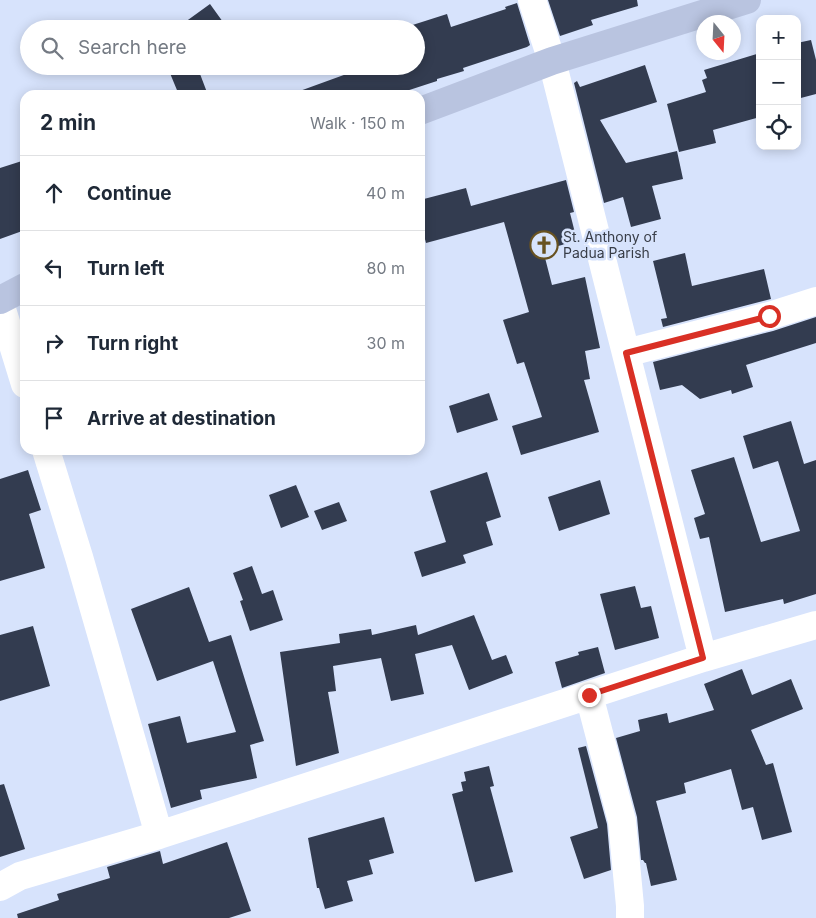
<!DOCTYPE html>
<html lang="en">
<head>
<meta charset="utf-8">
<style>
  :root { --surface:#fff; --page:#f6f6f7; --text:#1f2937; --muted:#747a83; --line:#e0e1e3 }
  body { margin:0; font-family:Inter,sans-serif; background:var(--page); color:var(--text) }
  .controls { position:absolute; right:15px; top:15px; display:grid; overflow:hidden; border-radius:10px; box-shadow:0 2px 12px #0003 }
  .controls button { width:45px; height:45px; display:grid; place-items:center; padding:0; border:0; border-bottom:1px solid var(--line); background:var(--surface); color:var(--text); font:25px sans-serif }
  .compass { position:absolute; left:696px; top:15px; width:45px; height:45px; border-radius:50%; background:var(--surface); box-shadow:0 2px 12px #0003; rotate:162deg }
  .stop { position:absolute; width:15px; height:15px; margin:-11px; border:4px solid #d93025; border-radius:50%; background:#fff }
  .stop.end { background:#d93025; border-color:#fff; box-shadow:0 1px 5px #0008 }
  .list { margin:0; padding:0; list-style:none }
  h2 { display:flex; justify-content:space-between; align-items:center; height:65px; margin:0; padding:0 20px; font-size:21px }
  h2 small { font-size:16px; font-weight:400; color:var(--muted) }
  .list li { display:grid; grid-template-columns:32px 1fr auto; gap:15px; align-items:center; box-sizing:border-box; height:75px; padding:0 20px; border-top:1px solid var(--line) }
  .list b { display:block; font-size:19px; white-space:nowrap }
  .list em { font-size:16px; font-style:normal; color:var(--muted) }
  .icon { flex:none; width:28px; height:28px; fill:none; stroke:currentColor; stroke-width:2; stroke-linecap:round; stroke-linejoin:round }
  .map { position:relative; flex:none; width:816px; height:918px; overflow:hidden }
  .search { position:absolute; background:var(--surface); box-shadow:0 2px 12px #0003; left:20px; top:20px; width:405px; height:55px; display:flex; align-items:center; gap:12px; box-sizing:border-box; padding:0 18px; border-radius:28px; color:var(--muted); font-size:19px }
  .panel { position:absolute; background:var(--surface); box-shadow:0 2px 12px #0003; left:20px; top:90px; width:405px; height:365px; border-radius:15px }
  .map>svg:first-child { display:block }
  .building { fill:#333c50 }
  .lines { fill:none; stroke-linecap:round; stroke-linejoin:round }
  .minor { stroke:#fff; stroke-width:28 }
  .major { stroke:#b9c4e0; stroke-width:28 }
  .route { stroke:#d93025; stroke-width:6 }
  .labels { text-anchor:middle; stroke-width:5; stroke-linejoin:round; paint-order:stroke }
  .poi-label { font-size:14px; fill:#383d47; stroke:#d7e3fc; text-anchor:start }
</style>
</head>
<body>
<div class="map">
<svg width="816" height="918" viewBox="0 0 816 918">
  <rect width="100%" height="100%" fill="#d7e3fc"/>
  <path class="building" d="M548 0H637L638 6 591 20 593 25 560 36Z
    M517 3 530 45 527 47 463 68 464 71 437 79V81L394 95H297V92L363 68V66H416V29H400L447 14 451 27 506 9 505 7Z
    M210 4 228 29H183L181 25Z
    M811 40 816 60V94L797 99V43Z
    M760 53V117L713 130 716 143 679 152 667 104 706 92 702 80 707 78 704 70Z
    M645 65 657 102 600 120 626 163 677 151 683 179 652 186 661 219 631 227 623 197 604 203 574 83 577 81 580 87Z
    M167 66H197L208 95H179Z
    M25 160V230L0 239V168Z
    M566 180 574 212 570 213 577 241 543 250 552 285 585 277 600 348 585 351 590 379 584 380 599 432 521 455 512 426 542 417 524 362 517 364 503 320 529 312 504 222 426 243 420 220V200L466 188 471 206Z
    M685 253 692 286 764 269 771 299 663 327 661 319 667 318 653 261Z
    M816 317V343L746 365 753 387 732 394 731 390 700 399 682 385 660 390 653 362 773 331Z
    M489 393 498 420 457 433 449 406Z
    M791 421 804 464 816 460V594L784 604 783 599 725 612 709 537 700 539 694 518 705 514 691 470 734 457 761 542 800 531 778 461 753 469 743 436Z
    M28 470 41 510 29 514 45 568 0 581V479Z
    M487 472 501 517 486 522 493 545 463 555 466 563 422 577 414 552 446 542 430 491Z
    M600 480 610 514 559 531 548 497Z
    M296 485 309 517 281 528 269 495Z
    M339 502 347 521 322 530 314 511Z
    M252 566 262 594 273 590 283 620 250 631 240 601 243 600 233 573Z
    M635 586 641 608 651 606 659 638 615 650 600 594Z
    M189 587 209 642 231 635 264 741 250 745 257 778 200 790 202 799 171 808 148 724 180 716 187 743 236 732 213 661 157 681 131 609Z
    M474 615 492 660 506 655 513 673 469 690 452 645 415 654 424 694 391 701 381 658 333 666 336 691 328 692 339 753 296 766 280 652 340 643 339 634 371 629 372 635 416 625 418 635Z
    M33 626 50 686 0 701V635Z
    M598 647 605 673 562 688 555 662 579 655 578 652Z
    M742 669 752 695 791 679 803 709 751 730 766 765 773 763 792 832 762 840 753 807 742 810 731 769 684 783 686 793 656 801 677 880 651 886 646 863H645L643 860H641L637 817 616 738 640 731 638 720 667 713 669 723 714 710 704 684Z
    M586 746 607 824 611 870 584 879 570 837 598 828 578 748Z
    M489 766 494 786 490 787 513 872 475 882 452 794 463 791 461 782 466 781 464 772Z
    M4 784 25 849 0 857V785Z
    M384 817 394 853 369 860 373 874 347 881 353 901 325 909 319 888H317L308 838Z
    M227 842 251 911 229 918H18L17 914 59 900 57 894 110 878 107 867 160 851 163 864Z"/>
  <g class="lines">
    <path class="minor" d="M532 0 552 61 703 658
      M0 303 25 384
      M626 353 769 316 816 301
      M46 450 79 557 159 835
      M589 695 622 821 630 906V918
      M0 887 20 876 159 835 703 658 816 625"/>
    <path class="major" d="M420 111 552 61 747 0
      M0 300 25 287"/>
  </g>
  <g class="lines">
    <path class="route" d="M589 695 703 658 626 353 769 316"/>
  </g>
  <defs>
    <g id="church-ring" transform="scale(1.4375)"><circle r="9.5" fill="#d7e3fc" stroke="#685221" stroke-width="1.5"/><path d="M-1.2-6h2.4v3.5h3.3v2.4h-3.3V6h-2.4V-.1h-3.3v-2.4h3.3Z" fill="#685221"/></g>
  </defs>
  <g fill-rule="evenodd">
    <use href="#church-ring" x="544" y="245"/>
  </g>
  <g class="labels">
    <g class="poi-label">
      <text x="563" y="242">St. Anthony of<tspan x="563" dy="16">Padua Parish</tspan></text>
    </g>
  </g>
</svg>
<div class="controls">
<button>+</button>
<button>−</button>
<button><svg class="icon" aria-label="locate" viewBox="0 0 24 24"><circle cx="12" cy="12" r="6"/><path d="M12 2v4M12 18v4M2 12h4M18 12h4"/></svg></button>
</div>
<svg class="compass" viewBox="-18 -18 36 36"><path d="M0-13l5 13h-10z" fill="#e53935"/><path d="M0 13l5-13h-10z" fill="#747a83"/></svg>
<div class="stop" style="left:769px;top:316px"></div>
<div class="stop end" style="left:589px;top:695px"></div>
<div class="search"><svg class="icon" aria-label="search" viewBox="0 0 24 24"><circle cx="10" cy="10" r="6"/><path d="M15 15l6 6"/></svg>Search here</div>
<section class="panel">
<h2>2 min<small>Walk · 150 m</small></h2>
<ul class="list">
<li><svg class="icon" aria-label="ahead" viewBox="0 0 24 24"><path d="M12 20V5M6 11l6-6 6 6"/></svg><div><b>Continue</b></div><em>40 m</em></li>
<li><svg class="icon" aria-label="left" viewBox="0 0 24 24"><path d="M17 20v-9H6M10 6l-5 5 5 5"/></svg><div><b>Turn left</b></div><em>80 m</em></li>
<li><svg class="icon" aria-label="right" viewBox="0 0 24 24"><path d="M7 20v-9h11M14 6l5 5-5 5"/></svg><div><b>Turn right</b></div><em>30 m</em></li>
<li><svg class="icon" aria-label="arrive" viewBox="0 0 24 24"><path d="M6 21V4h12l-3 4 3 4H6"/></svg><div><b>Arrive at destination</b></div></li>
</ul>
</section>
</div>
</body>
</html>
